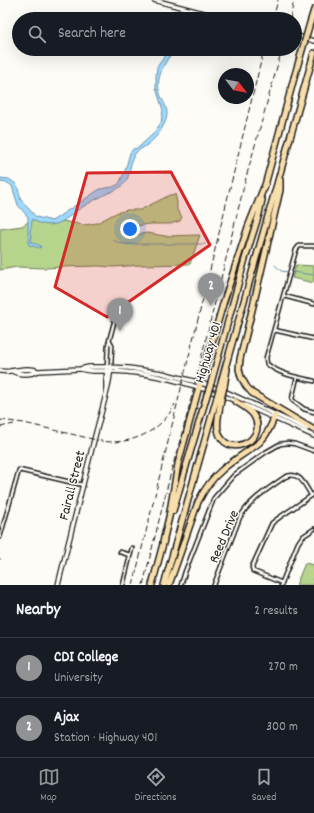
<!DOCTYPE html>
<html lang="en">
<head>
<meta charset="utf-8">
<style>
  :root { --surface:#171b24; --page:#242831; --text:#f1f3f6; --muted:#9ea1a6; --line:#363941; --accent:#919294 }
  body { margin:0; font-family:Dekko,sans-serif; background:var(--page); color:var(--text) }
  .compass { position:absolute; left:218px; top:68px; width:36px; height:36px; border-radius:50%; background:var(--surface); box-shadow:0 4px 16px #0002; rotate:121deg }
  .you { position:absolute; left:130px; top:229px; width:14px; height:14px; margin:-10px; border:3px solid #fff; border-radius:50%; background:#1a73e8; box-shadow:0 0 0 6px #1a73e833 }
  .badge { display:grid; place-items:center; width:26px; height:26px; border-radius:50%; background:var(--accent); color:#fff; font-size:13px; font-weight:700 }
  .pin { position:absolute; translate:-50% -33px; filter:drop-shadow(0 1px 2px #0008) }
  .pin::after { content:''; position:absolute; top:21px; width:14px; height:12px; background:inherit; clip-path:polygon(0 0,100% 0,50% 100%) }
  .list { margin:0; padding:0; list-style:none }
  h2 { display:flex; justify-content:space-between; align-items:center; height:52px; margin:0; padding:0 16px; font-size:17px }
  h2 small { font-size:13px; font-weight:400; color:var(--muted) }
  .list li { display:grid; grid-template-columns:26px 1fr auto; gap:12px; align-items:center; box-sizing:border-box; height:60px; padding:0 16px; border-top:1px solid var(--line) }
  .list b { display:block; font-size:15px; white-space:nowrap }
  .list p { margin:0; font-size:13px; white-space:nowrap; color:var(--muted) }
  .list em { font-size:13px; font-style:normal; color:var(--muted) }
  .icon { flex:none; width:22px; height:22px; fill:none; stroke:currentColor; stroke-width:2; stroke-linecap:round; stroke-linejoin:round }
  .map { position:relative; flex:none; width:314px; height:585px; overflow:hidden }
  .search { position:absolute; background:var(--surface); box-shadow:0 4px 16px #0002; left:12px; right:12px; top:12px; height:44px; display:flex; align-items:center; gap:10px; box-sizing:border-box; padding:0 14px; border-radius:22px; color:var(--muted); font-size:15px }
  .sheet { height:172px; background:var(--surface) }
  nav { display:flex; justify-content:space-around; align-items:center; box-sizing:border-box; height:56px; border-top:1px solid var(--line); background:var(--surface); font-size:11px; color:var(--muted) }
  nav a { display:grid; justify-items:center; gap:2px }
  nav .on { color:var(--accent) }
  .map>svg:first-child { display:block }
  .green { fill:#b6d48c; stroke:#697854 }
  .water { fill:#9edaff; stroke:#6a8ea4 }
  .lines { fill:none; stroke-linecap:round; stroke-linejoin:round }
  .stream { stroke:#6a8ea4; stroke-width:1 }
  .minor-casing { stroke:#1c1c1c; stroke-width:5.5 }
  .tertiary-casing { stroke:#1c1c1c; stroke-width:6 }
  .secondary-casing { stroke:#1c1c1c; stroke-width:6 }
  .motorway-casing { stroke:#1c1c1c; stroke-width:8 }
  .minor { stroke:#fdfcf7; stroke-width:2.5 }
  .tertiary { stroke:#fdfcf7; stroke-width:3.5 }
  .secondary { stroke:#fdfcf7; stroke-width:3.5 }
  .motorway { stroke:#f8deab; stroke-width:5 }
  .rail { stroke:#1c1c1c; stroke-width:1; stroke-dasharray:6 3; stroke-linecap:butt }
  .motorway-bridge-casing { stroke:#1c1c1c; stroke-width:8; stroke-linecap:butt }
  .motorway-bridge { stroke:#f8deab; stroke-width:5 }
  .marked { fill:#d62828; fill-opacity:0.2; stroke:#d62828; stroke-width:3; stroke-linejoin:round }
  .labels { text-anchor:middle; stroke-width:3; stroke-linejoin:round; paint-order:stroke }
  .street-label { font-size:14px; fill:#1c1c1c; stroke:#fdfcf7 }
</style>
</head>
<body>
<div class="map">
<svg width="314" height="585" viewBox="0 0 314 585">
  <rect width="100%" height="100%" fill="#fdfcf7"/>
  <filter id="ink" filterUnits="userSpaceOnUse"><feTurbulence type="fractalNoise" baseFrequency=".025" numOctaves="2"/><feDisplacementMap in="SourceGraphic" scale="8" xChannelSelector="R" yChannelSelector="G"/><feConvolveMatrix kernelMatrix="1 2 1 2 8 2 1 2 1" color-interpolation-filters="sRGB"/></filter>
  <g filter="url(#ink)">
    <path class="green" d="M175 194 177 202V210L182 217 180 221 170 224H151L121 228 120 231 128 236 147 233 165 236 200 235 190 264 142 265 113 267 99 266 61 267 46 268 17 267 0 270V229L22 226 33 219 54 224 62 221 84 225 97 223 116 213 127 210H140L170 195Z
      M296 265 314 266V283L292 278Z
      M305 563 314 565V585H296Z"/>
    <path class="water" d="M170 49H175C166 60 156 76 159 90 162 103 171 109 165 122 162 130 155 139 148 144 144 148 137 150 134 155 129 164 131 176 124 184 120 188 114 191 108 193 99 198 90 202 81 208 73 213 65 221 56 224 49 226 37 224 33 219L32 221 30 233 32 239 30 242 41 246 40 248 29 245 28 242 30 239 28 235V217L18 205 12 186 8 183 0 182V178L9 179 16 184 18 188 21 200 36 217 52 221 100 189 113 187 119 184 125 171 130 153 133 149 138 148 153 134 161 123 163 110 156 88V76L157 67Z"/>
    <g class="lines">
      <path class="stream" d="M112 240 123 244H205
        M275 265 281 271 288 272
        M292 272 314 275"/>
      <g class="minor-casing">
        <path id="minor" d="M314 246H299L296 250 266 358 267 364C281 375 297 377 314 381
          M284 296 314 304
          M274 330 314 339
          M110 341 112 345 111 367
          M107 367 108 345 116 315
          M297 377 293 394 292 400 304 409 314 412
          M0 537 19 470 83 485
          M120 552 130 555
          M282 583 253 571 252 567 272 523 280 517 314 494
          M123 585 132 548
          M181 585 185 572 214 498 234 475 266 452 280 444 288 443 295 444 314 451
          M214 585 240 517C251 499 268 489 285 477 299 470 305 485 311 495
          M281 585 298 543 302 537 314 529"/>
      </g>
      <g class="tertiary-casing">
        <path id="tertiary" d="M106 390V382L107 367
          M58 585 94 440 108 387 111 369"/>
      </g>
      <g class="secondary-casing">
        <path id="secondary" d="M154 0 226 19
          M295 35 314 41
          M81 369C90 372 99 371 108 371 117 371 127 372 136 373 170 377 204 388 236 401
          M0 371C3 371 7 372 10 371 19 370 30 367 38 371
          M12 371C19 375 30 375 38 371L80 369 89 367H107L129 368 162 373 201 383 222 390 307 429
          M245 405 314 436"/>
      </g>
      <g class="motorway-casing">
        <path id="motorway" d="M310 23 314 10
          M280 180V190L253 306 240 359 239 369 241 377 246 386 252 393 314 430
          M264 189 294 78
          M211 383 245 259 259 214 262 200
          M220 386 314 53
          M224 387 227 369
          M221 399C220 409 216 421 218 430 224 460 269 442 254 416 250 409 241 405 235 401
          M173 511 207 395
          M163 542 169 517 178 464 199 387 223 304 248 227 264 187
          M152 585 164 540
          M164 585 217 397
          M169 585 198 502C204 490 211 479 222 470 234 459 248 452 260 442 267 435 272 424 275 415"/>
      </g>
      <use href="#minor" class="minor"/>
      <use href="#tertiary" class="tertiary"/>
      <use href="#secondary" class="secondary"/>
      <use href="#motorway" class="motorway"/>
      <path class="rail" d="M273 19 278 0
        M290 19 294 0
        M0 420 24 423 101 441C131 446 162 431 175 404
        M0 427 14 424
        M0 559H1
        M133 585 264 49
        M143 585 171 472 187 415 247 174 282 49"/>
      <g class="motorway-bridge-casing">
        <path id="motorway-bridge" d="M294 78 310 23
          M207 395 211 383
          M217 397 220 386
          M221 399 224 387"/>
      </g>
      <use href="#motorway-bridge" class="motorway-bridge"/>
    </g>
  </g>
  <path class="marked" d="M171 172 210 245 107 317 55 287 87 173Z"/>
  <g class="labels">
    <g class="street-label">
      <text transform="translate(207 352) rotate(-74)" y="5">Highway 401</text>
      <text transform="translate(71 485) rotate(-76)" y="5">Fairall Street</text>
      <text transform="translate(223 536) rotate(-67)" y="5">Reed Drive</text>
    </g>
  </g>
</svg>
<svg class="compass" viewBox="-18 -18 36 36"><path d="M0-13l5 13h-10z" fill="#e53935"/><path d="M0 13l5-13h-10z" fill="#9ea1a6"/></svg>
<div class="you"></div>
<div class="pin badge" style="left:120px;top:331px">1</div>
<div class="pin badge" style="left:211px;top:306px">2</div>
<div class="search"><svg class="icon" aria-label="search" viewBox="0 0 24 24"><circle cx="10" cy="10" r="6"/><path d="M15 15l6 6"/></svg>Search here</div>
</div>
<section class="sheet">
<h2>Nearby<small>2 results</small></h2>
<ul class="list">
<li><span class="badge">1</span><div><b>CDI College</b><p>University</p></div><em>270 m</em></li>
<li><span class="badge">2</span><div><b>Ajax</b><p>Station · Highway 401</p></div><em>300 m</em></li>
</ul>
</section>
<nav>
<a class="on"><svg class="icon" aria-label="map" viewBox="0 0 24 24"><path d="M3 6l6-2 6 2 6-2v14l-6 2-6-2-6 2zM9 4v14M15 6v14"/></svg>Map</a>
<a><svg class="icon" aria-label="directions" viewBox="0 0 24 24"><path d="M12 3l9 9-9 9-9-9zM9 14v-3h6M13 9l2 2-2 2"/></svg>Directions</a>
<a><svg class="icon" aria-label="saved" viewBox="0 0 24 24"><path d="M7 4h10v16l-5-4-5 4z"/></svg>Saved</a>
</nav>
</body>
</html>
